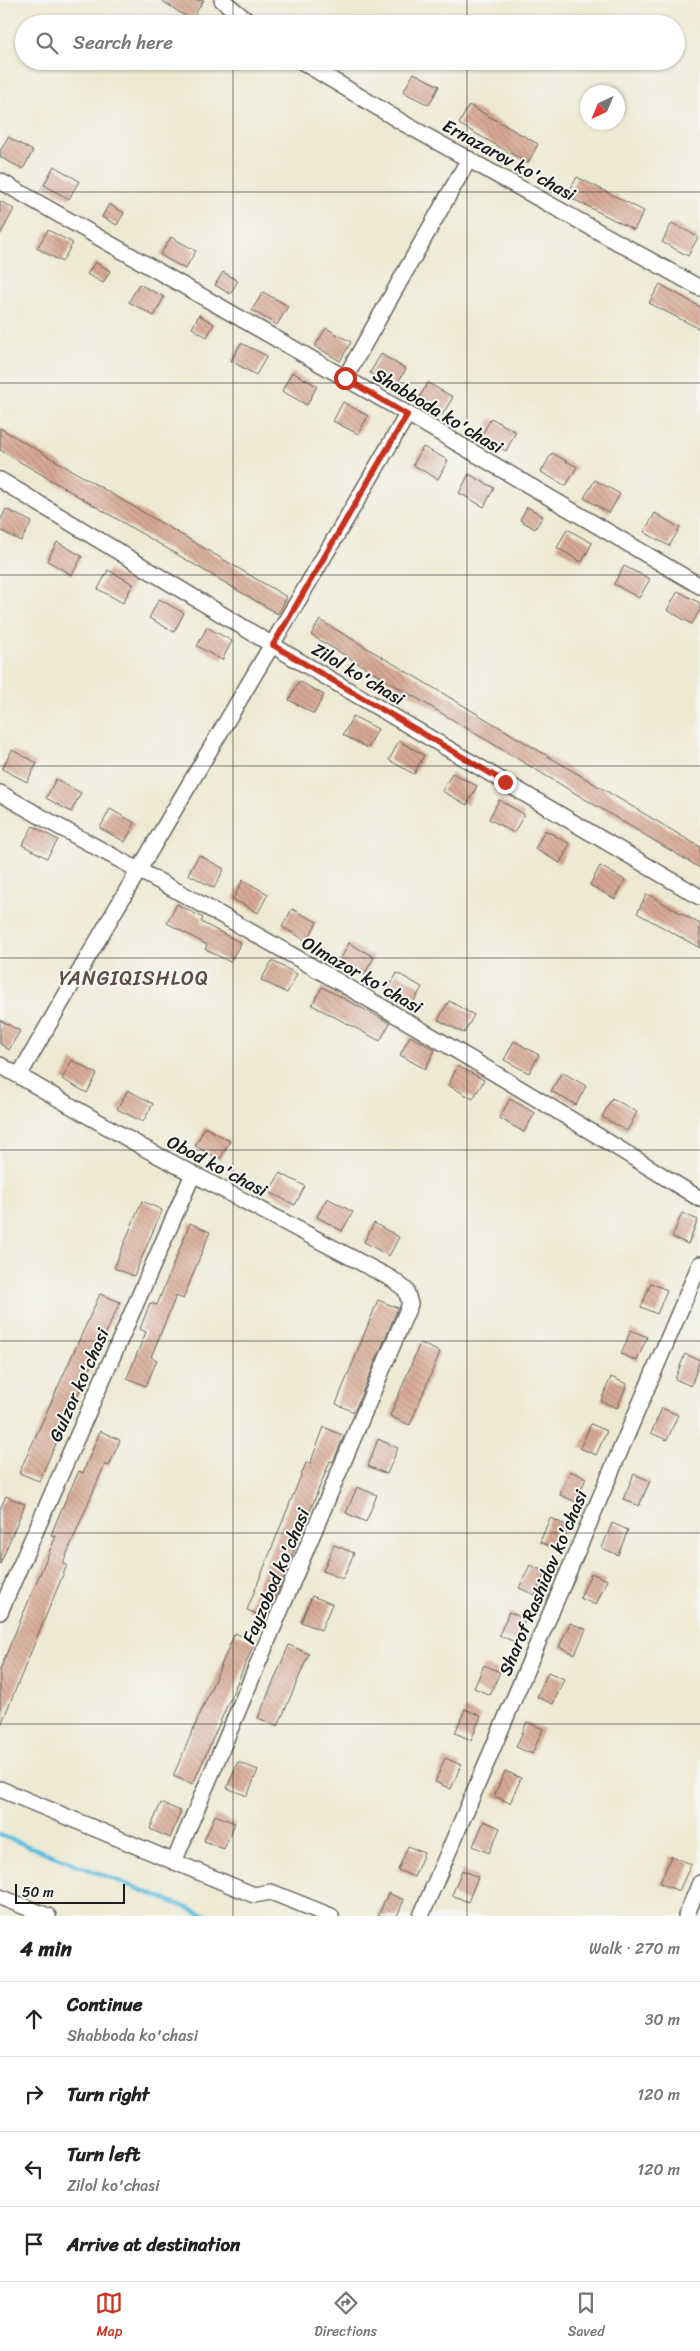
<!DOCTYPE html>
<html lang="en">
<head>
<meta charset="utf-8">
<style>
  :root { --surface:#fff; --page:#f6f6f6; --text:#222; --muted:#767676; --line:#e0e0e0; --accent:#c8321e }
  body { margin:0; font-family:Sriracha,sans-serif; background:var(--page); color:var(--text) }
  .compass { position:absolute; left:580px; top:85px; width:45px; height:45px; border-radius:50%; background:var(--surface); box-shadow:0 1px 4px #0004; rotate:224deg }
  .scale { position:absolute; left:15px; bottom:12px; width:110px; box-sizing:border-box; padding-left:5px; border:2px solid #1c1c1c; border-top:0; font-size:14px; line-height:18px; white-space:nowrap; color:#1c1c1c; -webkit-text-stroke:4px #f6f6f2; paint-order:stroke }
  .stop { position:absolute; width:15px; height:15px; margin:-11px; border:4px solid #c8321e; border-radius:50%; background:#fff }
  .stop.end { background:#c8321e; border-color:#fff; box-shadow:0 1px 5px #0008 }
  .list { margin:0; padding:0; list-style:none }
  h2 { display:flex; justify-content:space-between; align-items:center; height:65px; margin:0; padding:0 20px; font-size:21px }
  h2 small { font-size:16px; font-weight:400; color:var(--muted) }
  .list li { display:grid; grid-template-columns:32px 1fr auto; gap:15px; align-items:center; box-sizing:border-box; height:75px; padding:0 20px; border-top:1px solid var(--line) }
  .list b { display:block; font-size:19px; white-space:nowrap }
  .list p { margin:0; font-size:16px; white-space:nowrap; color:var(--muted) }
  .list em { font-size:16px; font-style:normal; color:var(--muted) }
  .icon { flex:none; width:28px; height:28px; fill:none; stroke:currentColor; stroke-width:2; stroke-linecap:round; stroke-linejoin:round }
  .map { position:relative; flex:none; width:700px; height:1916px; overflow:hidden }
  .search { position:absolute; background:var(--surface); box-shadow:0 1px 4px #0004; left:15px; right:15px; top:15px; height:55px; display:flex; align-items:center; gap:12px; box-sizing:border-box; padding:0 18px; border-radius:28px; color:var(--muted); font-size:19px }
  .sheet { height:365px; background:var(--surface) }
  nav { display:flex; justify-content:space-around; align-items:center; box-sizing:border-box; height:70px; border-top:1px solid var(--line); background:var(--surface); font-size:14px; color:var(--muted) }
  nav a { display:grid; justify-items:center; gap:2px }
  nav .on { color:var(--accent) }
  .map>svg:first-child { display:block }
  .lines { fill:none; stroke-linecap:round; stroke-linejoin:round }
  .stream { stroke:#61bedf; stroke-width:4.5 }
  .building { fill:url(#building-back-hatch) }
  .minor-casing { stroke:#65645c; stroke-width:18 }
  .minor { stroke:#fff; stroke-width:15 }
  .route { stroke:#c8321e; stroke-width:6 }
  .grid { fill:none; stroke:#1c1c1c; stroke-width:1; stroke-opacity:0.55 }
  .labels { text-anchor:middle; stroke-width:4; stroke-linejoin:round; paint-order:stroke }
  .street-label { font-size:18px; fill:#1c1c1c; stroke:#f6f6f2 }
  .quarter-label { font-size:20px; letter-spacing:1px; fill:#5d4d46; stroke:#f6f6f2 }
</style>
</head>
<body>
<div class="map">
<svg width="700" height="1916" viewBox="0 0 700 1916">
  <defs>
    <pattern id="building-back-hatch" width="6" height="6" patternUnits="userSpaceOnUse" patternTransform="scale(1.25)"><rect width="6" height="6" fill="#d7a995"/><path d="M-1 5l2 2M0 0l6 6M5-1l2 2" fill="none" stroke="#b89180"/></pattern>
  </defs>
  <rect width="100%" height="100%" fill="#f6f6f2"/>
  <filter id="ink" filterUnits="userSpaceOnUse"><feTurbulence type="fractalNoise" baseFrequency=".02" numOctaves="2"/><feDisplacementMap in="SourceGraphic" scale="10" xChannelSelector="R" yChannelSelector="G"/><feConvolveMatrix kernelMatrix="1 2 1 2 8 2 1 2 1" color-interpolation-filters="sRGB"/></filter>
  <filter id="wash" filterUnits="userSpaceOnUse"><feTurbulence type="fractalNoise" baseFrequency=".0096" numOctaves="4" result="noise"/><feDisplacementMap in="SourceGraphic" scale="20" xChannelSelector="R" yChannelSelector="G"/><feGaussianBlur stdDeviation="1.12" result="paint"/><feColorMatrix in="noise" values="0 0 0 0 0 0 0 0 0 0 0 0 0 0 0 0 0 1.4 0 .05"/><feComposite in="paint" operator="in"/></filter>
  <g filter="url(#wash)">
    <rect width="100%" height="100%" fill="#ede9d2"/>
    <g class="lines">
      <path class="stream" d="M0 1835 208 1916"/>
    </g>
    <g id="blocks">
      <path class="building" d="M161 0H204L191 20Z
        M414 73 439 86 429 105 403 92Z
        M469 105 538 144 528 163 459 124Z
        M8 137 33 151 23 169 0 157V151Z
        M54 166 79 181 69 199 44 185Z
        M577 177 644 211 634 230 567 196Z
        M0 201 14 209 0 235Z
        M109 204 124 213 117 225 102 217Z
        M672 223 698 237 688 256 662 242Z
        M48 230 73 243 62 262 37 248Z
        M171 237 196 251 185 269 160 255Z
        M95 262 110 271 103 283 87 274Z
        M223 272 238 281 230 294 215 285Z
        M139 284 164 297 154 316 129 302Z
        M660 284 700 307V329L649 303Z
        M263 292 288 306 277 325 252 310Z
        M199 315 214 324 207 337 192 328Z
        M326 328 351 342 340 361 315 346Z
        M241 343 267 356 256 375 231 361Z
        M381 354 406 369 395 387 370 373Z
        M292 372 317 386 307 405 282 391Z
        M428 383 453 397 442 415 417 401Z
        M343 402 368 416 358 434 333 421Z
        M491 418 516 432 506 451 481 437Z
        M0 428 287 597 278 614 0 450Z
        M423 447 448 460 438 479 413 465Z
        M552 453 577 467 566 486 541 472Z
        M469 474 494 488 484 507 459 493Z
        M595 480 620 494 609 513 584 498Z
        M527 507 543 516 535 529 520 520Z
        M6 509 32 522 21 541 0 530V521Z
        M655 513 680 528 669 546 644 532Z
        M567 529 592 543 582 562 557 548Z
        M57 542 82 556 72 575 47 561Z
        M624 566 650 579 639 598 614 584Z
        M108 570 133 584 123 603 98 589Z
        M678 591 700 603V610L692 624 667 610Z
        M159 599 184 613 174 632 149 618Z
        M320 620 700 847V868L311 635Z
        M207 627 232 641 222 660 197 646Z
        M299 681 324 695 314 714 289 700Z
        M353 716 378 729 368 748 343 735Z
        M399 741 424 755 414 774 389 760Z
        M12 750 37 763 27 782 2 769Z
        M452 773 477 786 467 805 442 791Z
        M56 779 81 793 71 812 46 798Z
        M499 800 524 814 514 833 489 819Z
        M110 809 135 823 125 842 100 828Z
        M33 826 58 840 47 858 22 845Z
        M545 830 570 844 560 863 535 849Z
        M199 855 224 869 214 888 188 874Z
        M600 866 625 880 615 899 590 885Z
        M243 880 268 894 258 913 233 899Z
        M647 894 700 924V948L637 913Z
        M177 904 203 918 201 922 241 943 230 962 205 949 207 945 167 923Z
        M292 909 317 922 307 941 282 927Z
        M349 943 374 957 364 975 339 962Z
        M272 961 297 974 287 993 261 980Z
        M397 973 422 987 412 1005 387 992Z
        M322 987 390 1023 380 1041 312 1005Z
        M449 1001 474 1015 464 1033 438 1020Z
        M0 1020 20 1031 9 1050 0 1044Z
        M410 1036 435 1050 425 1069 400 1055Z
        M514 1041 539 1055 529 1073 504 1060Z
        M72 1060 97 1074 87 1093 62 1079Z
        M458 1066 484 1080 473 1099 448 1085Z
        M562 1072 586 1086 576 1105 551 1091Z
        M128 1090 153 1104 143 1122 117 1109Z
        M612 1098 637 1112 627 1131 602 1117Z
        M510 1099 535 1113 524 1132 499 1118Z
        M205 1127 230 1141 220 1159 195 1146Z
        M280 1173 305 1186 295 1205 269 1192Z
        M327 1198 353 1212 342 1231 317 1217Z
        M142 1201 162 1210 134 1276 114 1268Z
        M682 1213 698 1220 688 1244 672 1237Z
        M190 1223 210 1232 183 1299 176 1296 151 1357 157 1360 146 1386 127 1378 146 1332 140 1329 150 1303 157 1305Z
        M374 1223 399 1237 389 1256 364 1242Z
        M651 1283 667 1290 657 1314 641 1307Z
        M100 1294 120 1302 39 1481 19 1473Z
        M378 1300 398 1308 354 1412 336 1404Z
        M631 1330 647 1337 637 1361 621 1354Z
        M420 1343 440 1352 410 1425 390 1416Z
        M685 1354 700 1360 691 1386 675 1379Z
        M611 1377 627 1384 617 1408 601 1401Z
        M662 1408 678 1415 667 1440 651 1433Z
        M591 1424 607 1431 596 1455 580 1448Z
        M324 1427 344 1436 333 1462 330 1461 267 1618 247 1610 306 1463 310 1464Z
        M100 1431 120 1440 109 1466 105 1464 87 1506 63 1563 67 1565 0 1727V1669L56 1536 51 1535 62 1508 79 1471 83 1473Z
        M378 1439 398 1448 387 1474 368 1466Z
        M570 1471 586 1478 576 1502 560 1495Z
        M634 1474 650 1481 639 1506 623 1499Z
        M357 1487 377 1495 366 1522 346 1513Z
        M6 1496 25 1504 0 1564V1509Z
        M550 1518 566 1525 556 1549 540 1542Z
        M612 1523 628 1530 618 1555 602 1548Z
        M334 1545 354 1553 343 1579 323 1571Z
        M530 1565 546 1572 535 1595 519 1588Z
        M591 1573 607 1580 596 1605 580 1598Z
        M312 1596 332 1604 321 1630 301 1622Z
        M509 1612 525 1619 515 1642 499 1635Z
        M570 1623 586 1629 575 1654 559 1647Z
        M235 1633 255 1642 193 1784 173 1776Z
        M289 1645 309 1654 278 1726 258 1718Z
        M484 1665 500 1672 490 1695 474 1688Z
        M548 1672 564 1679 553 1704 537 1697Z
        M465 1709 481 1716 471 1740 455 1733Z
        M527 1722 543 1729 532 1754 516 1747Z
        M445 1758 461 1765 451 1789 435 1782Z
        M238 1762 258 1770 247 1796 227 1788Z
        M505 1771 521 1778 510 1803 494 1796Z
        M161 1803 181 1811 170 1838 150 1829Z
        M215 1815 235 1823 224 1849 204 1841Z
        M484 1821 500 1828 489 1853 473 1846Z
        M408 1846 424 1853 414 1877 398 1870Z
        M671 1856 691 1864 679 1891 660 1883Z
        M462 1870 478 1877 468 1902 452 1895Z
        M388 1893 404 1900 397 1916H378Z"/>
    </g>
  </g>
  <g filter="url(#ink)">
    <use href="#blocks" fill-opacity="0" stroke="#65645c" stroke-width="1"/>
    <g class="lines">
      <g class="minor-casing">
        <path id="minor" d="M222 0 251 24
          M301 61 405 124 700 288
          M0 181 389 403 700 586
          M345 378 469 159
          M0 480 294 658 700 897
          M0 793C83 842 169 885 253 933 404 1018 553 1107 700 1199
          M0 1065 144 1148 392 1279 406 1290 410 1304 174 1862
          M20 1074C147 853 279 635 407 415
          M0 1612 193 1174
          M0 1789 254 1895 271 1892 331 1916
          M0 1897 48 1916
          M421 1916 700 1264
          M686 1916 700 1883"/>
      </g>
      <use href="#minor" class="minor"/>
    </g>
  </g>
  <g class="lines" filter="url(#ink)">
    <path class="route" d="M345 378 407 415 273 645 505 782"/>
  </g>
  <path class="grid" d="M233 0V24M467 0V24M233 61V1916M467 61V1916M0 192H700M0 383H700M0 575H700M0 766H700M0 958H700M0 1150H700M0 1341H700M0 1533H700M0 1724H700"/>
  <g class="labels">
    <g class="street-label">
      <text transform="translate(509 160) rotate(29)" y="6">Ernazarov ko'chasi</text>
      <text transform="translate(438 411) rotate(31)" y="6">Shabboda ko'chasi</text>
      <text transform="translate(358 674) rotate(31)" y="6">Zilol ko'chasi</text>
      <text transform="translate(362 975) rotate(30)" y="6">Olmazor ko'chasi</text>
      <text transform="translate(217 1166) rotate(28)" y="6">Obod ko'chasi</text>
      <text transform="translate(79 1385) rotate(-66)" y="6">Gulzor ko'chasi</text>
      <text transform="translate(276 1576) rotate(-67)" y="6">Fayzobod ko'chasi</text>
      <text transform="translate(543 1583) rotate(-67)" y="6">Sharof Rashidov ko'chasi</text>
    </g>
    <g class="quarter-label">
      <text x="134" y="985">YANGIQISHLOQ</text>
    </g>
  </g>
</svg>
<svg class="compass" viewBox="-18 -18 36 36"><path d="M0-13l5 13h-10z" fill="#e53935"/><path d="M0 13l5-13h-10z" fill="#767676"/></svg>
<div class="scale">50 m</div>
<div class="stop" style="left:345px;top:378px"></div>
<div class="stop end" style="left:505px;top:782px"></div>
<div class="search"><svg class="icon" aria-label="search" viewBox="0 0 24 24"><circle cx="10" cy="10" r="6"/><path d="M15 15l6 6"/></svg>Search here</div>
</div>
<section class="sheet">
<h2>4 min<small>Walk · 270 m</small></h2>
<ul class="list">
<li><svg class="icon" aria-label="ahead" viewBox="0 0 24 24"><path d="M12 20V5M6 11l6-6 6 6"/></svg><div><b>Continue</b><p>Shabboda ko'chasi</p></div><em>30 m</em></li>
<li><svg class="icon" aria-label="right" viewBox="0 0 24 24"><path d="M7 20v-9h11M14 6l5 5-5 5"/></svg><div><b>Turn right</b></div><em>120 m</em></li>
<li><svg class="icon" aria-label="left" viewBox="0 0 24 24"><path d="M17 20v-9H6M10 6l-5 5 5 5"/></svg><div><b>Turn left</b><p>Zilol ko'chasi</p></div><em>120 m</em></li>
<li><svg class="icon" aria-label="arrive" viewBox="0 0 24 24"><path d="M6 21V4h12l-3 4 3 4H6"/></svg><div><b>Arrive at destination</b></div></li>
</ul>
</section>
<nav>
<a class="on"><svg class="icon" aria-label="map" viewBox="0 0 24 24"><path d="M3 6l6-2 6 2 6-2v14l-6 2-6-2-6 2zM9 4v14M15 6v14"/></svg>Map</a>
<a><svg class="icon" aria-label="directions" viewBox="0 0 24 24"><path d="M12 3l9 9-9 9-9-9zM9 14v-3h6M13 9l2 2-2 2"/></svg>Directions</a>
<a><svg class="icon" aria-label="saved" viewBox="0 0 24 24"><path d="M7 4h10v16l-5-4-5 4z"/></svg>Saved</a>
</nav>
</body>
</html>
